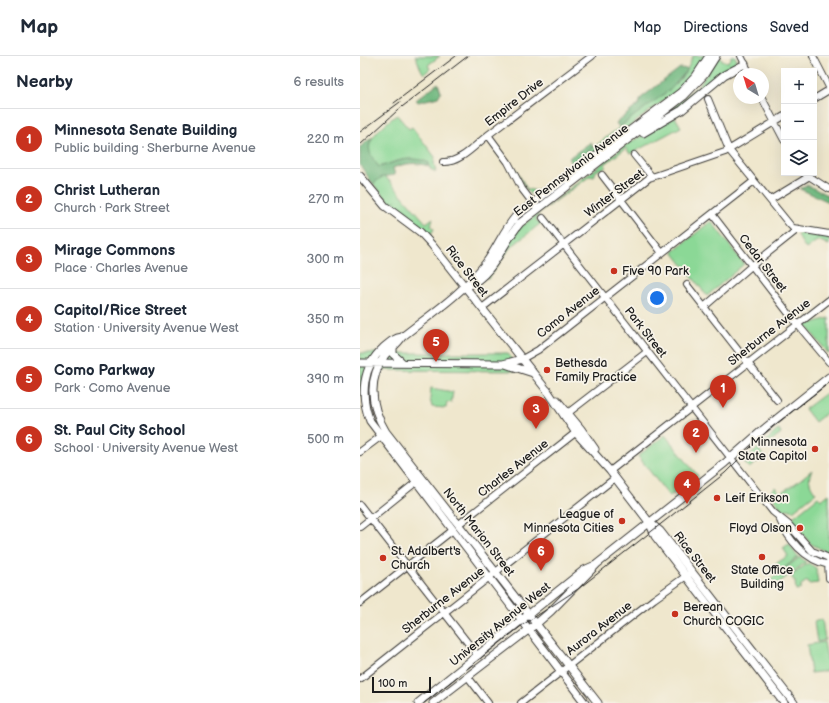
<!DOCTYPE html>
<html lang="en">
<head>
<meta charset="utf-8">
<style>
  :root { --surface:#fff; --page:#f6f6f7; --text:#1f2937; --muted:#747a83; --line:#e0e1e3; --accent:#c8321e }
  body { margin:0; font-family:"Balsamiq Sans",sans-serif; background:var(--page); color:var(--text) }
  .controls { position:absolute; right:12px; top:12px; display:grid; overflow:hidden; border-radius:0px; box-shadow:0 4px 16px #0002 }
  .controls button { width:36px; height:36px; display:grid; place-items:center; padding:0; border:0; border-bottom:1px solid var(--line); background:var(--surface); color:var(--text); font:20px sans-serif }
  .compass { position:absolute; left:373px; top:12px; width:36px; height:36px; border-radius:50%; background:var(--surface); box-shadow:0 4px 16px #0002; rotate:322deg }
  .scale { position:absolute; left:12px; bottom:10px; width:59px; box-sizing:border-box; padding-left:4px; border:2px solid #1c1c1c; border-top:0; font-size:11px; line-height:14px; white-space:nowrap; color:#1c1c1c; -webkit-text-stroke:3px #f7f3e8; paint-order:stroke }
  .you { position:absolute; left:297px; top:242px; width:14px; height:14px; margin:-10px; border:3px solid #fff; border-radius:50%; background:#1a73e8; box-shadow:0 0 0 6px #1a73e833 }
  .badge { display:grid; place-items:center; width:26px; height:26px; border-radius:50%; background:var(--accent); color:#fff; font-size:13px; font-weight:700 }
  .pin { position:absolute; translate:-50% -33px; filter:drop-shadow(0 1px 2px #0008) }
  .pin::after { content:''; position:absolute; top:21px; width:14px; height:12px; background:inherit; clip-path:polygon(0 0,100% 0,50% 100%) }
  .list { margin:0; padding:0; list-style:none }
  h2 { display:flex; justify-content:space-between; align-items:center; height:52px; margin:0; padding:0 16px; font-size:17px }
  h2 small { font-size:13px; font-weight:400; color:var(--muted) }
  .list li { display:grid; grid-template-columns:26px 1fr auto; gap:12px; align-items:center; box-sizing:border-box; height:60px; padding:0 16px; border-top:1px solid var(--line) }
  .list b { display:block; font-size:15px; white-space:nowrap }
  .list p { margin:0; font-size:13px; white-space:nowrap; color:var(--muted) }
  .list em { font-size:13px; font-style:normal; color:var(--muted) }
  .icon { flex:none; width:22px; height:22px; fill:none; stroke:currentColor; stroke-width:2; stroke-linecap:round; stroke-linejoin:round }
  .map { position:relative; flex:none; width:469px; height:647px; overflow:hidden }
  header { display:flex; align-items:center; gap:24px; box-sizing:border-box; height:56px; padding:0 20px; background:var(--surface); border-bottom:1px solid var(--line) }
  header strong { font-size:19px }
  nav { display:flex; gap:22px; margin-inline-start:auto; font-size:14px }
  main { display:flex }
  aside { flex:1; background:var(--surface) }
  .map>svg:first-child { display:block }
  .green { fill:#8bd896; stroke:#547a59 }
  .forest { fill:#70b87f; stroke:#466a4e }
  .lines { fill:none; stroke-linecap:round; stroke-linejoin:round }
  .minor-casing { stroke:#3c3a37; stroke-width:8 }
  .major-casing { stroke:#3c3a37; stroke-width:9 }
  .minor { stroke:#fff; stroke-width:6 }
  .major { stroke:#fff; stroke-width:7 }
  .tram { stroke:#1c1c1c; stroke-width:1 }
  .rail { stroke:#1c1c1c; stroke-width:1 }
  .poi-dot { fill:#c8321e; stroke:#f7f3e8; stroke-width:1.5 }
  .labels { text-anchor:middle; stroke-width:3.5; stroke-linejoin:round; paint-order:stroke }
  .street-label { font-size:12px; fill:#1c1c1c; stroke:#f7f3e8 }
  .poi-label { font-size:12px; fill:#1c1c1c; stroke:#f7f3e8; text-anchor:start }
</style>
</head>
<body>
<header>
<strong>Map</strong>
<nav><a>Map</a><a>Directions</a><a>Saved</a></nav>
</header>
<main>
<aside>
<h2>Nearby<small>6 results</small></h2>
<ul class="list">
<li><span class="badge">1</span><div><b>Minnesota Senate Building</b><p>Public building · Sherburne Avenue</p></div><em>220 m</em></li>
<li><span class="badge">2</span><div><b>Christ Lutheran</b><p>Church · Park Street</p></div><em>270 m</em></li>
<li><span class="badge">3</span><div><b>Mirage Commons</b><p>Place · Charles Avenue</p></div><em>300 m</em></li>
<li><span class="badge">4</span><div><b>Capitol/Rice Street</b><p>Station · University Avenue West</p></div><em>350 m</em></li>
<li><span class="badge">5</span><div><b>Como Parkway</b><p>Park · Como Avenue</p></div><em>390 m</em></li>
<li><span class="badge">6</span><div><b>St. Paul City School</b><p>School · University Avenue West</p></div><em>500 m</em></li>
</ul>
</aside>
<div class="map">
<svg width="469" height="647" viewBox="0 0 469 647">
  <rect width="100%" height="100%" fill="#f7f3e8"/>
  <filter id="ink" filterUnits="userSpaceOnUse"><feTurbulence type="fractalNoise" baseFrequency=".025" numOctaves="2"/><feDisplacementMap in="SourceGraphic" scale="8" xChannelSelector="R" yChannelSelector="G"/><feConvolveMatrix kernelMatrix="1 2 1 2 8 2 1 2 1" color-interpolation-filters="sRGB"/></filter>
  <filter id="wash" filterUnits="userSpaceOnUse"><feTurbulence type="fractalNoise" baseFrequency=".012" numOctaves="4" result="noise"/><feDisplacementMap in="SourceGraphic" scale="16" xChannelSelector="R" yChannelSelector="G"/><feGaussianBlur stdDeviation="0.9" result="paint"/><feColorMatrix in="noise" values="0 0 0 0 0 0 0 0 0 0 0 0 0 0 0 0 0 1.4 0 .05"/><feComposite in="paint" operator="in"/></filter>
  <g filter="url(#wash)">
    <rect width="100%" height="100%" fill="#efe7cd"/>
    <path class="green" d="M55 0H80L68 9 70 13 64 18C59 12 59 6 55 0Z
      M333 0H346L339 12 323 30 201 122 175 139 170 138 164 130 155 112 167 133 177 135 317 27 326 16Z
      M359 0 362 4 368 6 371 3V0H375L378 7 322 51 294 67 339 29Z
      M37 59 49 73 52 71 75 101 74 107 76 116 70 113V111L68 110 69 107C45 100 41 104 19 111 16 107 11 102 10 98 5 82 26 67 37 59Z
      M315 61 321 71 270 98 266 92 245 108 246 111 236 115 234 121 230 120 179 157 176 164 181 167 150 192 128 223 126 221 158 173 267 88Z
      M25 120 66 167 73 162 71 170 74 173 71 178 32 148 36 144 31 148 13 128 19 122Z
      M351 165 384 208 347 240 313 196Z
      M441 176 469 181V189L458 184 446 193 437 179Z
      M469 262V298L445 269Z
      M0 297H148L158 315 12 314C7 329 7 344 13 359 15 364 18 368 19 373L12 364 3 318 0 343Z
      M71 332 93 336 91 347 87 346 86 352 72 351 70 343Z
      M469 335V355L455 366 445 353Z
      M419 373 421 377 399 394 404 401 389 412 384 405Z
      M305 379 338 420 318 436 309 440 278 400Z
      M452 414C447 423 450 430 456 437L433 455 428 453 423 455 409 437 415 431 420 437 436 427Z
      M469 438V497L451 488 431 464 432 462 458 441 461 444Z
      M429 488 437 500H439L418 517 412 510 428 500 423 492Z
      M440 501 446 506 416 529 411 523Z
      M448 507 456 512 458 527 449 528 447 525 441 529V533L436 534 435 526 431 520Z
      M462 563 465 584 457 586 454 566Z
      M464 586 469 613 467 615 451 617 447 589Z"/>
    <path class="forest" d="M320 12 328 13 311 33 259 71 256 67 279 48 281 42Z
      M78 27 81 36 78 41 58 46 56 44Z
      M12 81C6 93 11 101 19 111 37 106 50 98 69 107L68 110C56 106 45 107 33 112L35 119 22 121 13 128 0 109V91Z
      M231 86 233 91 212 108 209 104 210 101Z
      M447 129 469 140V146L440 133Z"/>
  </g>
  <g filter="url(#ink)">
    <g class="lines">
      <g class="minor-casing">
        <path id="minor" d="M381 0 390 18
          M453 0 469 31
          M402 42 424 84
          M348 43 369 94 430 169 433 172 469 178
          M454 43 469 34
          M274 99 292 121
          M83 106C100 107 115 89 128 79
          M444 117 469 133
          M242 119 302 197
          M410 144 448 121
          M175 150 162 133 148 106 128 79 232 0
          M352 158 433 263 469 306
          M183 162 413 456 428 468 452 495 469 502
          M327 229 417 344
          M344 251 389 212 438 173
          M122 252 289 122 365 96 424 60
          M162 303 178 294 394 125
          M204 360 287 296
          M0 396 24 378
          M250 415 469 244
          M0 449 118 600
          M419 462C428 484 445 504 469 509
          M99 468 219 374
          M0 471 60 423
          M468 507 469 522
          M0 547 93 474
          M108 621 128 647
          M0 623 255 422
          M161 647 294 543 329 518"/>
      </g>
      <g class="major-casing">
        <path id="major" d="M283 77 322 54 364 19 385 8
          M0 120 25 150 60 176 72 189 189 337
          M108 230C135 217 142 188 160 167L324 40 344 19 356 0
          M42 281C34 282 29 287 23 292 2 311 0 340 10 365L225 647
          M33 291V298L43 307
          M0 307 143 308 162 303
          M145 308 173 317
          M187 334 216 377 250 415 289 466 300 475 434 647
          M197 344 221 373 235 393
          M290 468 295 480 424 647
          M58 647 224 514 233 510
          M73 647 176 568 191 555 237 508 365 407 399 377 469 321
          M238 647 26 376C11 351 7 324 25 299 30 293 38 288 42 281 71 258 102 238 125 208 137 193 143 174 157 159L321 36 336 20 349 0"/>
      </g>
      <use href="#minor" class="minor"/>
      <use href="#major" class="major"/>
      <path class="tram" d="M64 647 164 568 218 533 306 464 365 417 408 374 469 327"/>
      <path class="rail" d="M34 47 96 0
        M0 76 40 46
        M0 89 38 54 108 0"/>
    </g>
  </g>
  <g class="poi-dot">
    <circle cx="254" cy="215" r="4"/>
    <circle cx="187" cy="314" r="4"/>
    <circle cx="455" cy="393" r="4"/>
    <circle cx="357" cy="442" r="4"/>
    <circle cx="262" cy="465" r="4"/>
    <circle cx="440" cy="472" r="4"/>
    <circle cx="402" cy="501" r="4"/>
    <circle cx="23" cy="502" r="4"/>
    <circle cx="315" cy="558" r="4"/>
  </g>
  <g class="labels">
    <g class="street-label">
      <text transform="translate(154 46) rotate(-38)" y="4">Empire Drive</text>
      <text transform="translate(211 114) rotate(-38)" y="4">East Pennsylvania Avenue</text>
      <text transform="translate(254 137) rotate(-37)" y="4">Winter Street</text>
      <text transform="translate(403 207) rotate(52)" y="4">Cedar Street</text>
      <text transform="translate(107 215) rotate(52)" y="4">Rice Street</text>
      <text transform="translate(208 256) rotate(-38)" y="4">Como Avenue</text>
      <text transform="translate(286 276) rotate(52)" y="4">Park Street</text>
      <text transform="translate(409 276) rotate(-38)" y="4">Sherburne Avenue</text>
      <text transform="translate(153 412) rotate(-38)" y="4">Charles Avenue</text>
      <text transform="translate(119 476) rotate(52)" y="4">North Marion Street</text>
      <text transform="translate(335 501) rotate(52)" y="4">Rice Street</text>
      <text transform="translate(83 544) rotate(-38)" y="4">Sherburne Avenue</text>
      <text transform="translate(140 568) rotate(-39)" y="4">University Avenue West</text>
      <text transform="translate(239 572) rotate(-38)" y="4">Aurora Avenue</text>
    </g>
    <g class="poi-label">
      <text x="262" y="219">Five 90 Park</text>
      <text x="195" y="311">Bethesda<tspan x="195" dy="14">Family Practice</tspan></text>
      <text x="447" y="390" text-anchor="end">Minnesota<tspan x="447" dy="14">State Capitol</tspan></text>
      <text x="365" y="446">Leif Erikson</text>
      <text x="254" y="462" text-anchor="end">League of<tspan x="254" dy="14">Minnesota Cities</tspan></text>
      <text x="432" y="476" text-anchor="end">Floyd Olson</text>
      <text x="31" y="499">St. Adalbert's<tspan x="31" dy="14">Church</tspan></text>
      <text x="402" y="518" text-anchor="middle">State Office<tspan x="402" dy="14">Building</tspan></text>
      <text x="323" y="555">Berean<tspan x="323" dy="14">Church COGIC</tspan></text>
    </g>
  </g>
</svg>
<div class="controls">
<button>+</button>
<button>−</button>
<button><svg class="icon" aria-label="layers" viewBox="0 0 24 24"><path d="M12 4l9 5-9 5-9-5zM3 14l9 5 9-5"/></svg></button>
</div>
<svg class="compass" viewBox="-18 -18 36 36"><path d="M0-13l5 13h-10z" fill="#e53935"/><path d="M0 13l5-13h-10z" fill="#747a83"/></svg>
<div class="scale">100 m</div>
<div class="you"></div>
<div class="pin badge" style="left:363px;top:352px">1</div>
<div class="pin badge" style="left:336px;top:397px">2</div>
<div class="pin badge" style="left:176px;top:373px">3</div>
<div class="pin badge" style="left:327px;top:448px">4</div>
<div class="pin badge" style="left:76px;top:306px">5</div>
<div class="pin badge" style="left:181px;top:515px">6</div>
</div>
</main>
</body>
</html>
